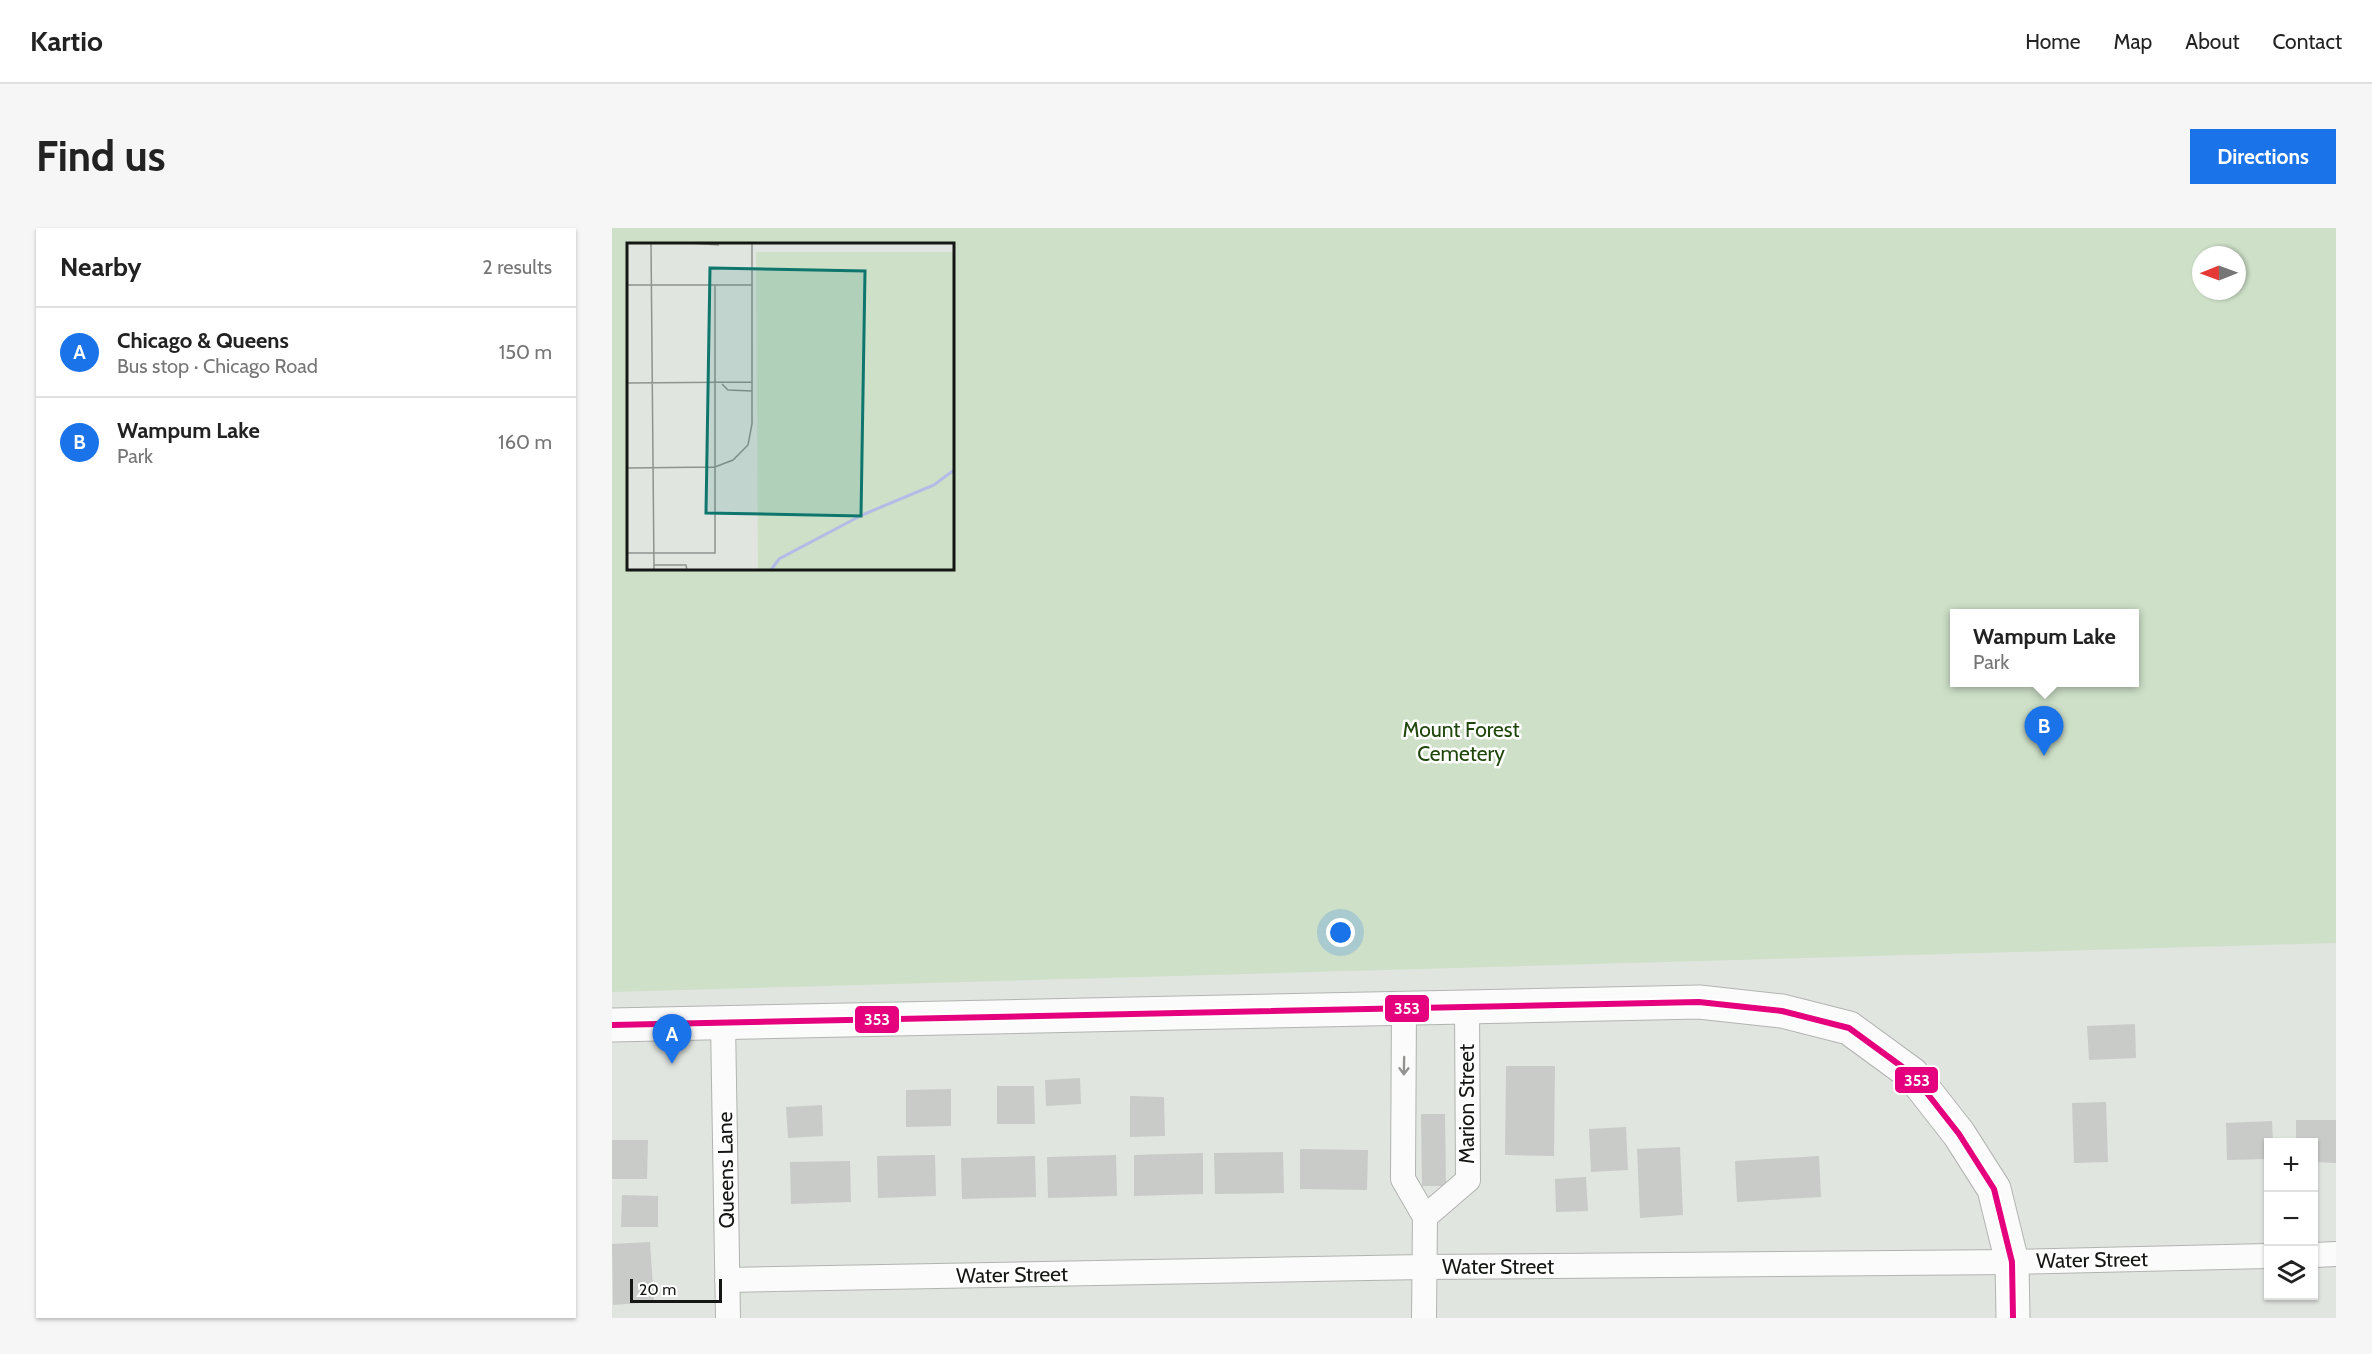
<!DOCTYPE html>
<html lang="en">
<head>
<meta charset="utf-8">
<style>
  :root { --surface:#fff; --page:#f6f6f6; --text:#222; --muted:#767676; --line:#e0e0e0; --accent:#1a73e8 }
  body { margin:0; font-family:Cabin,sans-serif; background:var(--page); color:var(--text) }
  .controls { position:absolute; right:18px; bottom:18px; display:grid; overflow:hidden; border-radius:0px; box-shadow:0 2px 4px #0004 }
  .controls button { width:54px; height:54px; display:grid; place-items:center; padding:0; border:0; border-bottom:2px solid var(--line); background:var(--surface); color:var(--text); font:30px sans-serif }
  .compass { position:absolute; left:1580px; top:18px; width:54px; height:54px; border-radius:50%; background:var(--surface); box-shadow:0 2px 4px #0004; rotate:269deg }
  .scale { position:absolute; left:18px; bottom:15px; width:92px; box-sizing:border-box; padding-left:6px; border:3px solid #151714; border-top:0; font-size:16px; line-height:21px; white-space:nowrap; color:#151714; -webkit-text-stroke:4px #fff; paint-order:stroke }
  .you { position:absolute; left:729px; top:705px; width:21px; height:21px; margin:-15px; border:4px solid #fff; border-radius:50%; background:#1a73e8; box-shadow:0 0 0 9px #1a73e833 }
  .badge { display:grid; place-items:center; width:39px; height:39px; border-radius:50%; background:var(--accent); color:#fff; font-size:20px; font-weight:700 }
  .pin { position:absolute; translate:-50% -50px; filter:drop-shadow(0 2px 3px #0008) }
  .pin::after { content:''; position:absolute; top:32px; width:21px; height:18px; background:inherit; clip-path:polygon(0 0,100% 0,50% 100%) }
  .popup { position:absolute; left:1338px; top:381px; width:189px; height:78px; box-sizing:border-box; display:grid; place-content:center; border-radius:0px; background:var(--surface); filter:drop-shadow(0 2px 4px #0005); font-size:20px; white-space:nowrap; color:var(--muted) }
  .popup b { font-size:22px; color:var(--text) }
  .popup::after { content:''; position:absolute; left:50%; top:100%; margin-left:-12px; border:12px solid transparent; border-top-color:var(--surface) }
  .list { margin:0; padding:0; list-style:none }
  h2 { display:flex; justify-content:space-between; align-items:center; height:78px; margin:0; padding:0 24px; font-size:26px }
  h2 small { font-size:20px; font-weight:400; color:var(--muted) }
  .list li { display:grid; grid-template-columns:39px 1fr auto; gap:18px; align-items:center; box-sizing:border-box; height:90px; padding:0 24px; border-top:2px solid var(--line) }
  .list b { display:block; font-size:22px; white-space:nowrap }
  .list p { margin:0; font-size:20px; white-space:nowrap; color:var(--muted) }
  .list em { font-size:20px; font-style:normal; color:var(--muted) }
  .icon { flex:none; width:33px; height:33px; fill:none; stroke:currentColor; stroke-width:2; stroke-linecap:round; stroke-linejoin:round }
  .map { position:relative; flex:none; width:1724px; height:1090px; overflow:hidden; border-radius:0px }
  header { display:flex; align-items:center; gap:36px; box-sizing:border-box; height:84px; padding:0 30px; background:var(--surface); border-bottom:2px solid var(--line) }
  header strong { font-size:28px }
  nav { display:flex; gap:33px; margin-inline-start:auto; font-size:21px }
  .intro { display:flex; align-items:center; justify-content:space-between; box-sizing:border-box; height:144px; padding:0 36px }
  h1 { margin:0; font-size:42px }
  .button { padding:15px 27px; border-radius:0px; background:var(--accent); color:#fff; font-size:21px; font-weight:700 }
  main { display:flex; gap:36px; padding:0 36px }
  aside { flex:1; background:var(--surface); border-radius:0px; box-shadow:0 2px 4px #0004 }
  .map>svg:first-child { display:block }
  .green { fill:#cee0c8; fill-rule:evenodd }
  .building { fill:#c8cbc7 }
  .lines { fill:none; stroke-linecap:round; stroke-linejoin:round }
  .street-casing { stroke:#b1b4b0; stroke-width:26 }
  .secondary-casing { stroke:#b1b4b0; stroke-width:35 }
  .street { stroke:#fafbfa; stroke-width:24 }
  .secondary { stroke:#fafbfa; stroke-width:33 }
  .bus-1-casing { stroke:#fff; stroke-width:10 }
  .bus-1 { stroke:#e5007d; stroke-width:6 }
  .oneway { stroke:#939492 }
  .labels { text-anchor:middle; stroke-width:5; stroke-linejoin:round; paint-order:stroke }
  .park-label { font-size:21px; fill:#1f470b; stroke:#fff }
  .street-label { font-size:21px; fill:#151714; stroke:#fff }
  .inset-river { fill:none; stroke:#b3bbe6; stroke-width:3 }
  .inset-road { fill:none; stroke:#8f938e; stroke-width:1.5 }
  .view { fill:#0f766e; fill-opacity:0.15; stroke:#0f766e; stroke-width:3 }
  .inset-edge { fill:none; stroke:#151714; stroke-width:3 }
  .line-badge { stroke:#fff; stroke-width:2 }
  .badge-label { font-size:16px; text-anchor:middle; font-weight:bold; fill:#fff }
</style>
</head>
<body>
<header>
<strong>Kartio</strong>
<nav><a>Home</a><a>Map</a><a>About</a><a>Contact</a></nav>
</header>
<div class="intro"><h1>Find us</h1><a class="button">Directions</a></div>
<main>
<aside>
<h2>Nearby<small>2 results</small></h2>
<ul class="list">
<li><span class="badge">A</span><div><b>Chicago &amp; Queens</b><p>Bus stop · Chicago Road</p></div><em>150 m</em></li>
<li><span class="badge">B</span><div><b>Wampum Lake</b><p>Park</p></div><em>160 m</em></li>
</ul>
</aside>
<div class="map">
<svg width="1724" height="1090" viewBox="0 0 1724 1090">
  <rect width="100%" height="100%" fill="#e1e5e0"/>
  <path class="green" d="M0 0H1724V715L0 764ZM340 16V340H16V16ZM1589 27H1625V63H1589ZM1342 386H1522V454H1342Z"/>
  <path class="building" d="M1523 796 1524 830 1477 832 1475 798Z
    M894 838H943L942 928 893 927Z
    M468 850 469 876 434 878 433 852Z
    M385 858H422L423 896H385Z
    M339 861V898L294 899V862Z
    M518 868 552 869 553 908 518 909Z
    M1494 874 1496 934 1462 935 1460 875Z
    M210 877 211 908 176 910 174 879Z
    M809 886H833L834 958H810Z
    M1684 892H1724V935L1702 934V914H1684Z
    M1660 893 1661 914H1656V931L1615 932 1614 895Z
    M1014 899 1016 942 979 944 977 901Z
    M0 912H36L35 951H0Z
    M1068 919 1071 987 1028 990 1025 921Z
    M688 921 756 922 755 962 688 961Z
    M671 924 672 965 603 966 602 925Z
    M591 925V966L522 968V927Z
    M323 927 324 968 266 970 265 928Z
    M504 927 505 968 436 970 435 929Z
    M423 928 424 969 350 971 349 930Z
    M1207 928 1209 969 1125 974 1123 933Z
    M238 933 239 974 179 976 178 934Z
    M974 949 976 983 944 984 943 951Z
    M10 967 46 968V999H9Z
    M38 1014 42 1074 1 1077 0 1016Z"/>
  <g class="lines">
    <g class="street-casing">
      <path id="street" d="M792 780 791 951 813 989 812 1090
        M111 795 116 1090
        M813 989 856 952 855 778
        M1702 1027 1724 1026
        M115 1052 812 1039 1400 1034 1656 1028"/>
    </g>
    <g class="secondary-casing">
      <path id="secondary" d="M0 797 1087 774 1170 783 1237 800 1300 846 1347 906 1382 961 1400 1034 1401 1090"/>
    </g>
    <use href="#street" class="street"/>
    <use href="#secondary" class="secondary"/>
    <g class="bus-1-casing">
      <path id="bus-1" d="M0 797 1087 774 1170 783 1237 800 1300 846 1347 906 1382 961 1400 1034 1401 1090"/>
    </g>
    <use href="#bus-1" class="bus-1"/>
  </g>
  <defs><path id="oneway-shaft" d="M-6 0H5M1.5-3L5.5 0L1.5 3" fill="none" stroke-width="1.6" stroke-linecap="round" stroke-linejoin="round" transform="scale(1.5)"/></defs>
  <use class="oneway" href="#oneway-shaft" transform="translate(792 838) rotate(91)"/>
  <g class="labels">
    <g class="park-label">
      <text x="849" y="509">Mount Forest<tspan x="849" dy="24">Cemetery</tspan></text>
    </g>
    <g class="street-label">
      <text transform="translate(855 876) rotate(-90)" y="7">Marion Street</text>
      <text transform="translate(114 942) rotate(-91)" y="7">Queens Lane</text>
      <text transform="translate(1480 1032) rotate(-1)" y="7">Water Street</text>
      <text x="886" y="1046">Water Street</text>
      <text transform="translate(400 1047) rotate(-1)" y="7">Water Street</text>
    </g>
  </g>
  <g transform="translate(15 15)">
    <rect width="327" height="327" fill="#e1e5e0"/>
    <path d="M129 9H327V327H131Z" fill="#cee0c8"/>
    <path class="inset-river" d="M144 327 152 316 235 272 307 242 327 227"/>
    <path class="inset-road" d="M24 0 27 327M63 0 92 2M0 42H125M0 140 125 139M95 141 101 147 125 148M0 225 88 224 106 217 121 202 125 181V0M0 310H88V42M27 322H59L60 327"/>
    <path class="view" d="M83 25 238 28 234 273 79 270Z"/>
    <rect width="327" height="327" class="inset-edge"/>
  </g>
  <g class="line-badge">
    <rect x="772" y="766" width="46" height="29" rx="6" fill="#e5007d"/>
    <rect x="242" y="777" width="46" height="29" rx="6" fill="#e5007d"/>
    <rect x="1282" y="838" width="45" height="28" rx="6" fill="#e5007d"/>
  </g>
  <g class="badge-label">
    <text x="795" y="786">353</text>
    <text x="265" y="797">353</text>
    <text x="1305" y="858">353</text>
  </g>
</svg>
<div class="controls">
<button>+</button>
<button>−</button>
<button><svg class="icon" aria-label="layers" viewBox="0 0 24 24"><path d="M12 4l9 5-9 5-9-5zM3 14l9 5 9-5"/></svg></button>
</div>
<svg class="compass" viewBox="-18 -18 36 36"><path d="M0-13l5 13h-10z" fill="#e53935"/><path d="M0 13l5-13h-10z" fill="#767676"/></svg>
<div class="scale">20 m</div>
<div class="you"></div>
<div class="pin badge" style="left:60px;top:836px">A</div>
<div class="pin badge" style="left:1432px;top:528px">B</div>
<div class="popup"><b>Wampum Lake</b>Park</div>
</div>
</main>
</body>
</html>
